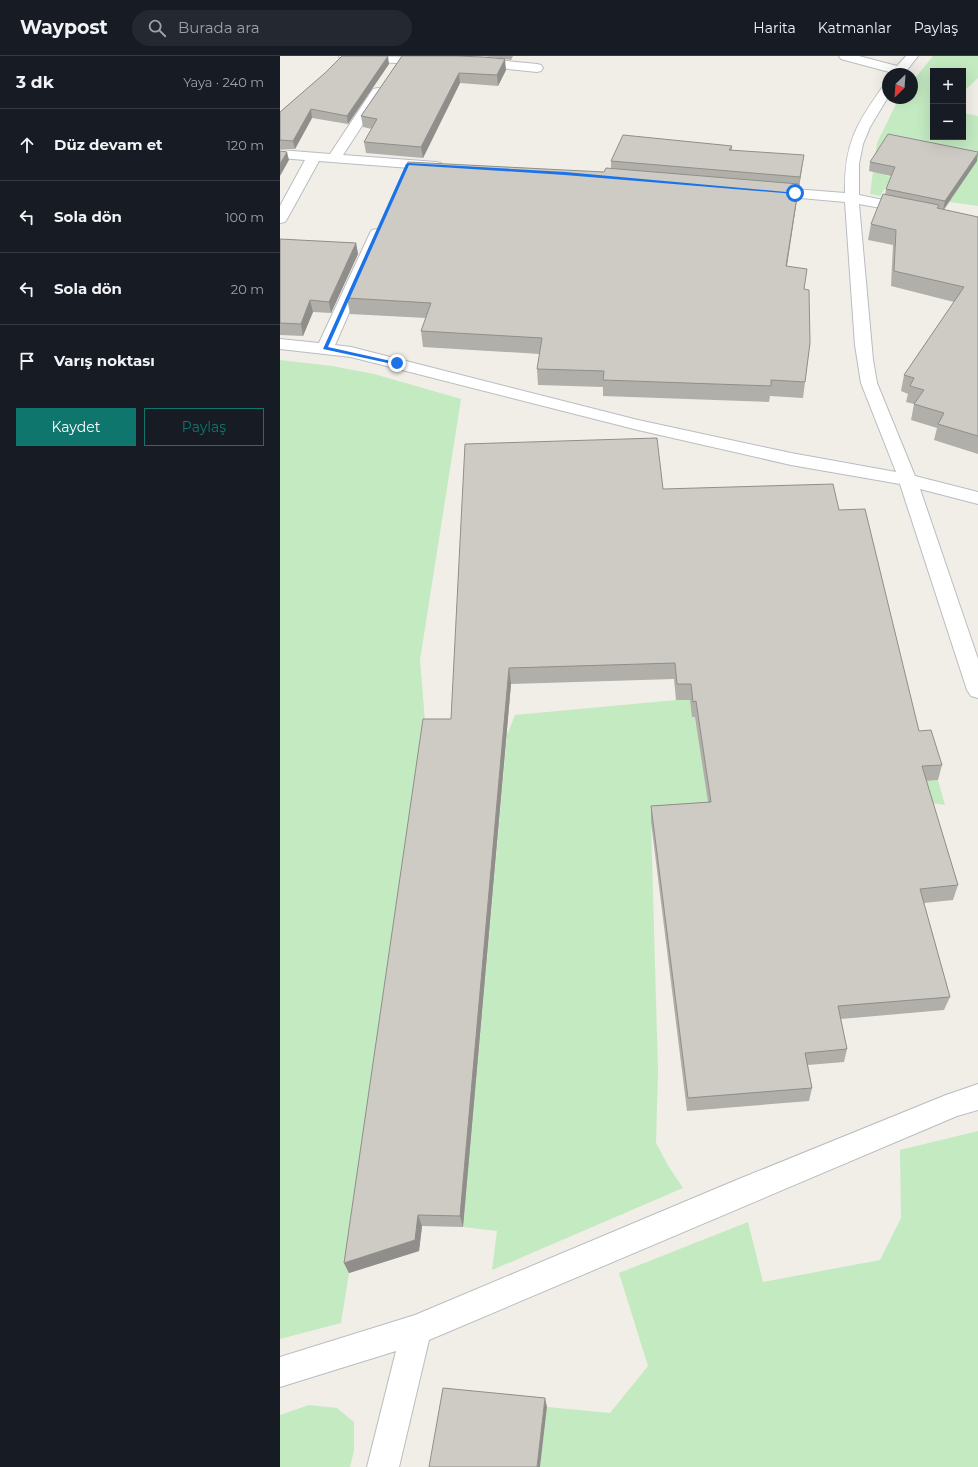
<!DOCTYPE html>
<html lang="tr">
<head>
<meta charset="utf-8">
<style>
  :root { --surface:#171b24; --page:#242831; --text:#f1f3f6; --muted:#9ea1a6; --line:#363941; --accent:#0f766e }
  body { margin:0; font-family:Montserrat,sans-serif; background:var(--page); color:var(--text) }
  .controls { position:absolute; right:12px; top:12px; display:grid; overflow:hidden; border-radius:0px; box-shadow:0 4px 16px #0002 }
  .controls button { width:36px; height:36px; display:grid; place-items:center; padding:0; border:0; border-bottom:1px solid var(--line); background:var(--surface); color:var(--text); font:20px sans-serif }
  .compass { position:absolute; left:602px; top:12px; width:36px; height:36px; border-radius:50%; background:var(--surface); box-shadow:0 4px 16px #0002; rotate:205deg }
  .stop { position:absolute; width:12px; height:12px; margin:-9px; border:3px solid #1a73e8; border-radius:50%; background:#fff }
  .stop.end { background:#1a73e8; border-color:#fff; box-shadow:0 1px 4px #0008 }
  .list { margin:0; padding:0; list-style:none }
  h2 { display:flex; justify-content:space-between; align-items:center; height:52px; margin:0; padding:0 16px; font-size:17px }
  h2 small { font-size:13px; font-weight:400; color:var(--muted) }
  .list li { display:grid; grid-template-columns:26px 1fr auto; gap:12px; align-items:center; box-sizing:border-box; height:72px; padding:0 16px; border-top:1px solid var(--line) }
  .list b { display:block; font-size:15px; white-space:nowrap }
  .list em { font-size:13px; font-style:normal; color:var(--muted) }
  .actions { display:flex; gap:8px; padding:12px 16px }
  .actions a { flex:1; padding:9px 0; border:1px solid var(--accent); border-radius:0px; text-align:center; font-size:14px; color:var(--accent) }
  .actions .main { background:var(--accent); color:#fff }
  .icon { flex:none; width:22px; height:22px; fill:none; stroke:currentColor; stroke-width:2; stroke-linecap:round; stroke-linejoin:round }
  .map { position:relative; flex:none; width:698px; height:1411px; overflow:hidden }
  header { display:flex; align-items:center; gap:24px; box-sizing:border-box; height:56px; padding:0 20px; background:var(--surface); border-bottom:1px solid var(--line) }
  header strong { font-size:19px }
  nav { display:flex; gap:22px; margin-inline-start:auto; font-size:14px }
  .search { width:280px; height:36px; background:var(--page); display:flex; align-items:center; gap:10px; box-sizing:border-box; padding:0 14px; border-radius:22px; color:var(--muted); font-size:15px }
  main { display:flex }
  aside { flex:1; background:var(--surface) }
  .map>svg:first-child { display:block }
  .green { fill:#c3eac1 }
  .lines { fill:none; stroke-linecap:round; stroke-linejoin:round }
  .street-casing { stroke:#b9bcc1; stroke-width:2 }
  .street { fill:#fff; fill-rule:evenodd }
  .wall { fill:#b1afa9 }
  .shaded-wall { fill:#908e8a }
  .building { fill:#cecbc5; stroke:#908e8a }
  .route { fill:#1a73e8 }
</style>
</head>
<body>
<header>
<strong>Waypost</strong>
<div class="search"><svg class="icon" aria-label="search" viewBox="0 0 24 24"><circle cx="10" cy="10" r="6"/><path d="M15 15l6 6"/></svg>Burada ara</div>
<nav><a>Harita</a><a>Katmanlar</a><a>Paylaş</a></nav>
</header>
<main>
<aside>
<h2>3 dk<small>Yaya · 240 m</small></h2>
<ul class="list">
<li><svg class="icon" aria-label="ahead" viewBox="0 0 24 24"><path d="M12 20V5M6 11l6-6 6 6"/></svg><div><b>Düz devam et</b></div><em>120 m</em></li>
<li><svg class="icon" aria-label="left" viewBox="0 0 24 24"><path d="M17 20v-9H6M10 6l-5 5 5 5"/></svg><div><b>Sola dön</b></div><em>100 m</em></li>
<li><svg class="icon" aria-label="left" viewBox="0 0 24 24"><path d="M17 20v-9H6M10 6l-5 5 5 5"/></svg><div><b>Sola dön</b></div><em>20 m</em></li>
<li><svg class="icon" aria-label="arrive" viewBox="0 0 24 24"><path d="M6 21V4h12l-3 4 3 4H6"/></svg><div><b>Varış noktası</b></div></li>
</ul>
<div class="actions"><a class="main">Kaydet</a><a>Paylaş</a></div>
</aside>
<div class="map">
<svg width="698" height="1411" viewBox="0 0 698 1411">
  <rect width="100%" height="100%" fill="#f1eee7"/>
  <path class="green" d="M653 0H698V22L683 36V15H653V81H683V57L698 60V150L669 146 681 128 600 118 612 121 600 140 590 138 597 87 617 46 620 42H632V26Z
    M0 304 52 310 94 318 181 343 140 604 146 678 69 1217 61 1267 0 1283Z
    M396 644H410L475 660 427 741 658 724 665 749 643 746 371 766 378 1015 376 1087 389 1111 403 1132 212 1214 217 1175 183 1171 227 679 235 659Z
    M698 1075V1411H260L267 1351 330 1357 368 1310 339 1217 468 1166 483 1226 600 1204 621 1162 620 1094Z
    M29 1349 57 1352 74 1366V1395L70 1411H0V1359Z"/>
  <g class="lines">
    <g class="street-casing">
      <path id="street" d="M59 0 150 1 154 2 156 5 154 8 150 9 65 4 61 3Z
        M559 0H579L617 10 626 0H638L624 18H612L613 17 561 3Z
        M196 2 257 8 261 9 263 12 261 15 257 16 192 9 190 6 192 3Z
        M608 28V41L590 71 583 88 579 108V139L628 149 633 150 635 153 633 156 628 157 579 148 593 304 597 327 635 420 698 436V448L640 433 698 603V642L691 640 687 634 620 428 511 409 358 374 71 301 0 293V283L39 287 90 177 92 174 97 173 102 174 104 177 55 289 71 291 358 364 511 397 616 416 581 327 575 289 565 146 488 139 483 138 481 135 483 132 488 131 565 137C564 88 576 68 604 29Z
        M98 32 103 33 104 36 63 99 156 106 161 107 163 110 161 113 156 114 39 105 7 163 5 166 0 167V150L25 104 0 102V94L50 98 93 33Z
        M698 1028V1054L677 1060 149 1284 119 1411H87L116 1295 0 1331V1301L135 1259 454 1125 666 1039Z"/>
    </g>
    <use href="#street" class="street"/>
  </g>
  <path class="wall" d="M122 0H233L231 4 204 0H184L226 14 218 30 180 27 143 102 86 97 84 86 92 73 83 71 81 60Z
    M109 8 68 68 32 62 15 93H0V56L45 17Z
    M452 90V94L522 111 519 132H518L517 143 507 211 524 233 530 287 523 342 490 340 489 346 323 340V331L258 329 257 313 260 298 143 291 141 275 146 262 70 258 67 242 324 116 331 112V105Z
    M697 105 664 154 698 161V398L654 384 657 372 631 364 634 348 626 346 628 338 621 335 624 319 674 246 611 230 613 189 588 184 591 168 605 139 606 133 611 120 589 115 590 106Z
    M0 184 76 187 78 198 51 257 33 256 23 280 0 279Z
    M383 433 559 454 639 675 662 709 658 724 646 725 678 829 673 844 644 847 670 941 664 954 561 963 567 993 564 1006 528 1009 532 1032 529 1045 407 1055 371 766V750L428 746 415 661H412L410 644H396L394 623 231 628 183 1171 142 1170 139 1195 69 1217 64 1207 171 663Z"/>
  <path class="shaded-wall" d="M108 0 109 8 68 68 67 60Z
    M225 3 226 14 218 30 217 19Z
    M179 17 180 27 143 102 141 91Z
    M31 53 32 62 15 93 13 85Z
    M7 96 9 104 0 120V108Z
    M698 97 697 105 663 154 665 145Z
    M524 99 522 111 519 132 520 121Z
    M519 128 517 143 504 226 506 210Z
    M76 187 78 198 51 257 49 246Z
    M30 244 33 256 23 280 21 268Z
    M229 612 231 628 183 1171 180 1160Z
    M138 1159 142 1170 139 1195 69 1217 64 1207Z
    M265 1342 267 1351 260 1411H257Z"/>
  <path class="building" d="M62 0H108L67 60 31 53 13 85 0 84V56L45 17Z
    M122 0H178L203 1 225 3 217 19 179 17 141 91 84 86 97 63 81 60Z
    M608 78 698 96V97L665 145 606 133 615 111 590 106Z
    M343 79 452 90 449 94 524 99 520 121 331 105Z
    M0 95 7 96 0 108Z
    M128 106 324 116 326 112 519 128 506 210 527 213 524 233 529 234 530 287 525 326 491 324V330L323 324 324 315 257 313 262 282 141 275 151 247 67 242Z
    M603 138 659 149 657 152 698 161V380L658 368 664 357 634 348 644 334 630 330 634 322 624 319 684 231 614 215 616 174 591 168Z
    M0 183 76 187 49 246 30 244 21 268 0 267Z
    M377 382 383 433 553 428 559 454 585 453 639 675 651 674 662 709 642 710 678 829 640 833 670 941 558 950 567 993 525 997 532 1032 408 1042 371 750 431 746 416 645 413 646 411 628H397L395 607 229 612 180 1160 138 1159 135 1184 64 1207 143 663H171L185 388Z
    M163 1332 265 1342 257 1411H149Z"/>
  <path class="route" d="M128 107 285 116 517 137 515 138 285 119 129 109 48 291 120 307 117 309 43 293 126 108Z"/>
</svg>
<div class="controls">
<button>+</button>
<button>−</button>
</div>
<svg class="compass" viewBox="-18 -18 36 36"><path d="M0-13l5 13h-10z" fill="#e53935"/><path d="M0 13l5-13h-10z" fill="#9ea1a6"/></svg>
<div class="stop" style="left:515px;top:137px"></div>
<div class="stop end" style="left:117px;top:307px"></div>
</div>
</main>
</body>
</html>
